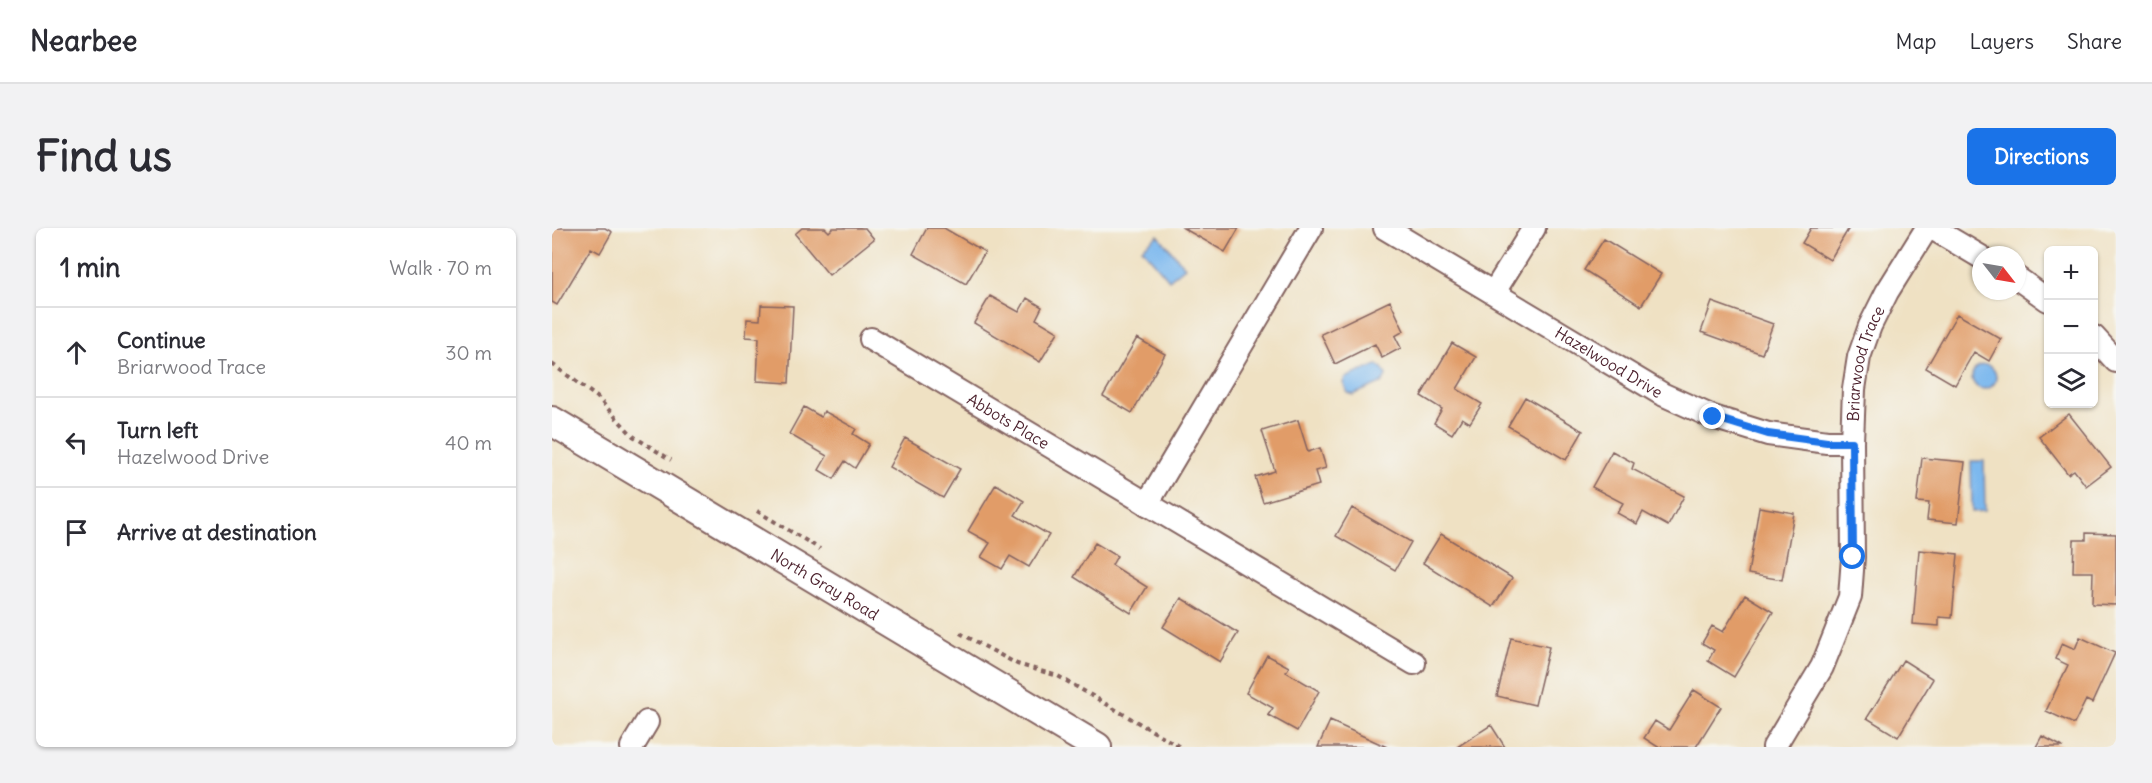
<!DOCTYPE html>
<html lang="en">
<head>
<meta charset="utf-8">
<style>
  :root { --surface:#fff; --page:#f2f2f3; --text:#2b2b33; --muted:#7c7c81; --line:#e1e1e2; --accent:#1a73e8 }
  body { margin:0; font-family:Delius,sans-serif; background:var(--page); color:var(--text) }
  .controls { position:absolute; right:18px; top:18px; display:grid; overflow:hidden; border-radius:9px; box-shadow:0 2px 4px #0004 }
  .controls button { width:54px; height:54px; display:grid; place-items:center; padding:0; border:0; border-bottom:2px solid var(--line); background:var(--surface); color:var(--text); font:30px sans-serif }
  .compass { position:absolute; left:1420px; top:18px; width:54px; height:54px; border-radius:50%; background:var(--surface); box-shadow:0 2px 4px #0004; rotate:121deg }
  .stop { position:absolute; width:18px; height:18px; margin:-14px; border:4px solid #1a73e8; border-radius:50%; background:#fff }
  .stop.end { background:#1a73e8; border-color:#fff; box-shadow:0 2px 6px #0008 }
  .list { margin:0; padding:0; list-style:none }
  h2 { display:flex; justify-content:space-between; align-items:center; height:78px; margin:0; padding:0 24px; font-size:26px }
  h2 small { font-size:20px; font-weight:400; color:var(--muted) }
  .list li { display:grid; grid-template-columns:39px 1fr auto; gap:18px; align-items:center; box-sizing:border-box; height:90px; padding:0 24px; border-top:2px solid var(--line) }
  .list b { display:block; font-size:22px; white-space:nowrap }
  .list p { margin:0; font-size:20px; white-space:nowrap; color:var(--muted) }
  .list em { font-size:20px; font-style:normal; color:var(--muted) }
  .icon { flex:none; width:33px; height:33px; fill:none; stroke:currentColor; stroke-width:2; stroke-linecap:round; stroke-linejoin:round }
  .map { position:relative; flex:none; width:1564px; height:519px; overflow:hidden; border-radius:9px }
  header { display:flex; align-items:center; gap:36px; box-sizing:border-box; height:84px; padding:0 30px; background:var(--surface); border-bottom:2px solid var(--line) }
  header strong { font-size:28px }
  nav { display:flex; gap:33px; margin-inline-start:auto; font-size:21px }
  .intro { display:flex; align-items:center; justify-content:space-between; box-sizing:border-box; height:144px; padding:0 36px }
  h1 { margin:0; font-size:42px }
  .button { padding:15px 27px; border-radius:9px; background:var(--accent); color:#fff; font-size:21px; font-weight:700 }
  main { display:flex; gap:36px; padding:0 36px }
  aside { flex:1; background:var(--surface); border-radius:9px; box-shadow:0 2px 4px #0004 }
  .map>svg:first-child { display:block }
  .water { fill:#7cb8ee; stroke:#636c8c; stroke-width:1.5 }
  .building { fill:#e19c67 }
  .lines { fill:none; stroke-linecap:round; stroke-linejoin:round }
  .minor-casing { stroke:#846360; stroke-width:26 }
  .tertiary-casing { stroke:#846360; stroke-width:32 }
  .path { stroke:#846360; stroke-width:4; stroke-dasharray:4.5 4.5; stroke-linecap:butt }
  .minor { stroke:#fff; stroke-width:22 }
  .tertiary { stroke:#fff; stroke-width:28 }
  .route { stroke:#1a73e8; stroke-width:8 }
  .labels { text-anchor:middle; stroke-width:5; stroke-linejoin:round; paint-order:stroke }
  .street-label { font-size:16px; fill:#4a1f2b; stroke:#f6f6f2 }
</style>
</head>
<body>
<header>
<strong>Nearbee</strong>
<nav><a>Map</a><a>Layers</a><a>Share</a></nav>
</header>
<div class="intro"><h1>Find us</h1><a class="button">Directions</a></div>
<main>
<aside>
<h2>1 min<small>Walk · 70 m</small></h2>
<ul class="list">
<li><svg class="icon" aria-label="ahead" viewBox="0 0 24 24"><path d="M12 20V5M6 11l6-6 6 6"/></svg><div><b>Continue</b><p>Briarwood Trace</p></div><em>30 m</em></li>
<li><svg class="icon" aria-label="left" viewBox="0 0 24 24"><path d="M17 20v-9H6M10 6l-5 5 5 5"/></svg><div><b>Turn left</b><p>Hazelwood Drive</p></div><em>40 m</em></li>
<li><svg class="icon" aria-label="arrive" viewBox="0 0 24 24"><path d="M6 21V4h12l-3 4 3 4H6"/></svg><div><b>Arrive at destination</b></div></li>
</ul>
</aside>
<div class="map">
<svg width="1564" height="519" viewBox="0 0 1564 519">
  <rect width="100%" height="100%" fill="#f6f6f2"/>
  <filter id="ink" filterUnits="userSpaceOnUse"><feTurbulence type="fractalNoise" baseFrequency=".0167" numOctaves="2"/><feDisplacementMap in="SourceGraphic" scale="12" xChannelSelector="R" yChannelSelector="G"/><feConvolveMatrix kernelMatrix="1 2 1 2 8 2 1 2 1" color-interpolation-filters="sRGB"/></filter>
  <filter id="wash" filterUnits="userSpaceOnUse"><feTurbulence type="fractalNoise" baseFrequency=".008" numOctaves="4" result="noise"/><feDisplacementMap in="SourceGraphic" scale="24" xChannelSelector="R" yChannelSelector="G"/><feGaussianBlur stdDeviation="1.35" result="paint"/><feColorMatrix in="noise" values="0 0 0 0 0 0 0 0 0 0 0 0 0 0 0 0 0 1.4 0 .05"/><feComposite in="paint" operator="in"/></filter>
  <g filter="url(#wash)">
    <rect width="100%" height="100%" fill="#efe1c3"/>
    <path class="water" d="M606 7 633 39 617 52 590 20Z
      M1420 149a12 12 0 1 1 24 0a12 12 0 1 1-24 0Z
      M825 137 830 140 834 147 831 154 801 167 796 165 791 155 793 150Z
      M1419 233H1432L1433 283 1420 284Z"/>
    <g id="blocks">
      <path class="building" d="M0 0H53L60 4 48 25 39 20 5 77 0 74Z
        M250 0H273L277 4 281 0H313L322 11 277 47 243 6Z
        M375 0H392L433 24 414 56 361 26Z
        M631 0H687L673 24Z
        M1259 0H1297L1278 32 1250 15Z
        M1052 11 1109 46 1089 78 1032 42Z
        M438 68 467 84 475 70 490 79 484 91 506 104 488 134 422 95Z
        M838 73 852 103 843 108 849 120 830 130 823 116 783 136 769 106Z
        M1160 74 1221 96 1210 126 1149 104Z
        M209 77 241 78 237 155 205 153 207 110 194 109 195 91 208 92Z
        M1405 86 1449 111 1437 133 1422 124 1403 157 1374 140Z
        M585 110 613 126 580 185 551 168Z
        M900 115 924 129 905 161 930 176 918 195 910 190 900 206 882 195 890 181 869 168Z
        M973 169 1031 203 1014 232 956 198Z
        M252 179 269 189 272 183 304 201 301 206 317 216 303 240 293 233 282 251 267 242 275 228 237 206Z
        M1517 186 1559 239 1534 258 1522 242 1516 246 1487 209Z
        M746 192 756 224 768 220 774 240 763 243 767 257 711 274 703 249 723 243 710 203Z
        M353 210 408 241 391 270 337 239Z
        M1060 223 1082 235 1080 241 1132 268 1116 298 1091 284 1085 296 1065 285 1071 275 1040 259Z
        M1370 230 1413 234 1406 295 1375 292 1377 275 1365 274Z
        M444 256 472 273 463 287 497 307 477 339 458 328 450 341 429 329 438 315 416 303Z
        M1207 279 1242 285 1230 352 1196 346Z
        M800 280 859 314 843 342 784 308Z
        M1534 305 1564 306V377L1540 376 1541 344H1521L1522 312H1534Z
        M889 306 960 350 941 379 871 335Z
        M543 315 565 328 560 337 595 359 579 385 522 349Z
        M1367 322 1406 326 1400 390 1387 389V398L1361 396Z
        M1193 367 1221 384 1182 449 1156 433 1162 422 1150 415 1160 398 1171 404Z
        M629 370 686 405 668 434 611 399Z
        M1528 409 1563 425 1540 475 1534 472 1522 496 1494 483 1516 437 1503 431 1510 415 1523 421Z
        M959 410 997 419 983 477 945 468Z
        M715 427 737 439 734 444 767 463 745 503 716 487 721 480 694 465Z
        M1351 432 1381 451 1346 509 1315 490Z
        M1142 462 1169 479 1144 519H1106L1092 510 1103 493 1117 502Z
        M778 493 835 519H766Z
        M939 497 953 519H905Z
        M1490 508 1511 519H1484Z"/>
    </g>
  </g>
  <g filter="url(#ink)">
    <use href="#blocks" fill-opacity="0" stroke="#846360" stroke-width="1.5"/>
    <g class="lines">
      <g class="minor-casing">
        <g id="minor">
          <path id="s1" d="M833 0 1110 166 1161 189 1216 206 1275 214H1300"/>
          <path d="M1380 0 1429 29"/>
          <path d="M1465 50 1496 72"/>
          <path d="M942 64 982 0"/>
          <path d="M1542 109 1564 133"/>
          <path id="s2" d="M319 111 862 435"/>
          <path d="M595 276 759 0"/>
          <path d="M80 519 95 494"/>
          <path id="s3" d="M1222 519 1270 439 1298 369 1301 329 1300 214 1302 161 1307 129 1318 98 1335 64 1375 0"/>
        </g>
      </g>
      <g class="tertiary-casing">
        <g id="tertiary">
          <path id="s4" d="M0 193 545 519"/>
        </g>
      </g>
      <path class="path" d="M0 136 45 169 81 208 119 232
        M205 283 268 321
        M408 405 465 436 506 448 628 519"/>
      <use href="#minor" class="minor"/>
      <use href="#tertiary" class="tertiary"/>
    </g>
  </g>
  <g class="lines" filter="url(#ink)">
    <path class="route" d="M1161 189 1216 206 1275 214H1300L1301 329"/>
  </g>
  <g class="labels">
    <g class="street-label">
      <text dy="6" stroke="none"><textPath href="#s1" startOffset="261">Hazelwood Drive</textPath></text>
      <text dy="6" stroke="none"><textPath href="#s3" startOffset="404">Briarwood Trace</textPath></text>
      <text dy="6" stroke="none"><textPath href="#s2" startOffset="160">Abbots Place</textPath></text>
      <text dy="6" stroke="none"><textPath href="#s4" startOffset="318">North Gray Road</textPath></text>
    </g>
  </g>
</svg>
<div class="controls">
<button>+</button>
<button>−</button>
<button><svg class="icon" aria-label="layers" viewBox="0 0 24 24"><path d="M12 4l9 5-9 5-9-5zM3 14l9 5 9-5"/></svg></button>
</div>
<svg class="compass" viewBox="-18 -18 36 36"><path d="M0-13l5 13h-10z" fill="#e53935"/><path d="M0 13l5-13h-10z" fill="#7c7c81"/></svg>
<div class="stop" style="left:1301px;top:329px"></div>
<div class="stop end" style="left:1161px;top:189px"></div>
</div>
</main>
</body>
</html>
